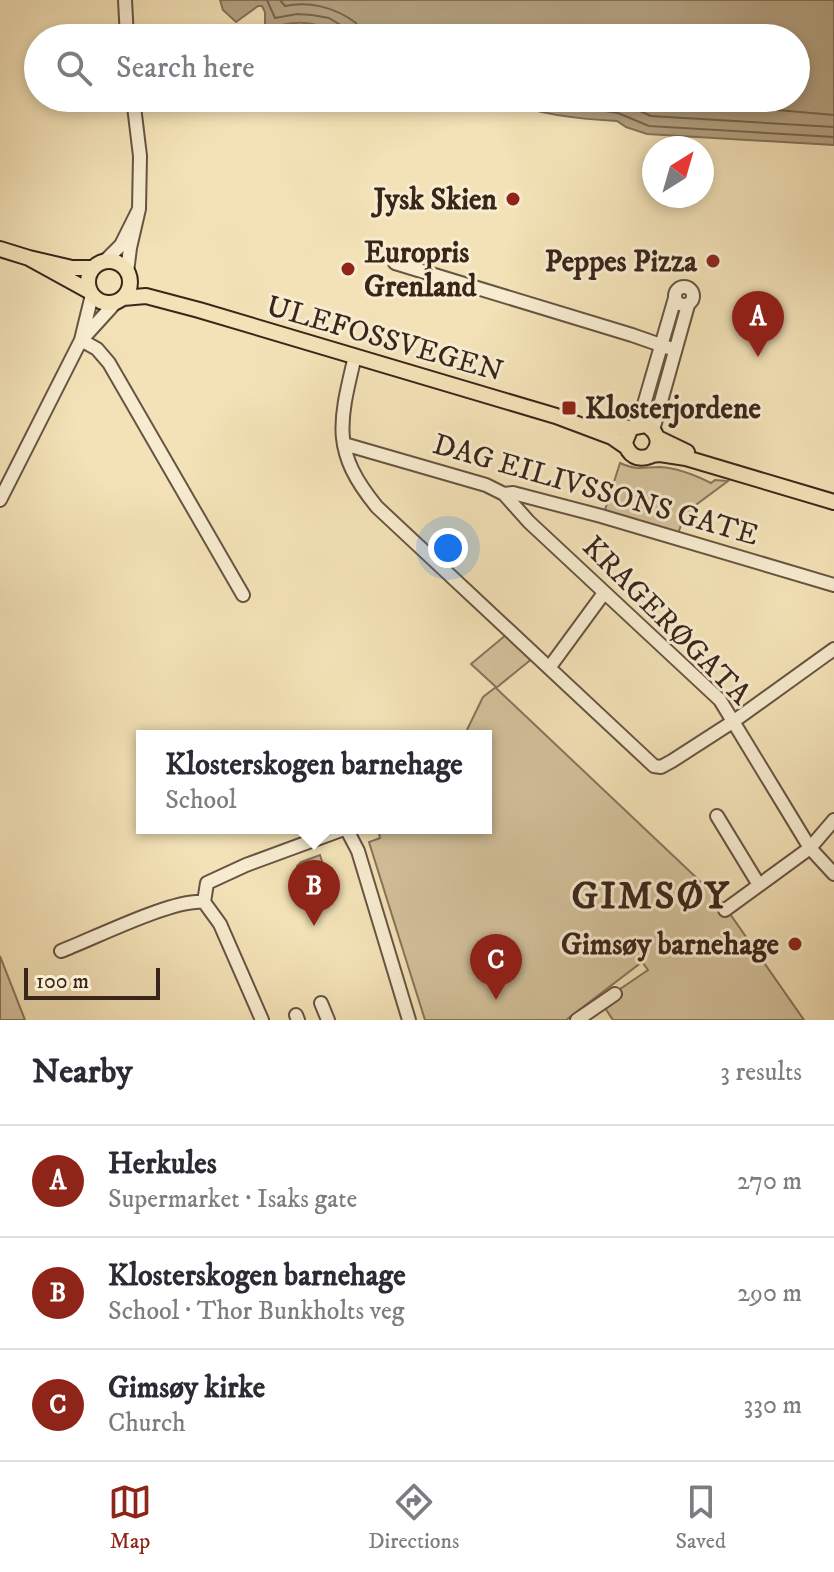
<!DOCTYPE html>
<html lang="en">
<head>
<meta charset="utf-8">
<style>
  :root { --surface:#fff; --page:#f7f7f7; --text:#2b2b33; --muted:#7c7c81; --line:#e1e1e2; --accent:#8f2418 }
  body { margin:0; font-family:"IM FELL DW Pica",serif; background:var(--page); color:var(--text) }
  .compass { position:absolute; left:642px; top:136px; width:72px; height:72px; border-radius:50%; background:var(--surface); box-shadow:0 4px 12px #0003; rotate:37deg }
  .scale { position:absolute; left:24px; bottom:20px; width:136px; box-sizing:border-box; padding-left:8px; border:4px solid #3a251b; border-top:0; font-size:22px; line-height:28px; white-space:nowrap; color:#3a251b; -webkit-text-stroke:6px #f7ecd0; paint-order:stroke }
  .you { position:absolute; left:448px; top:548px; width:28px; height:28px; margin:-20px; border:6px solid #fff; border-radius:50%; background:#1a73e8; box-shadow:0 0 0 12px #1a73e833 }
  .badge { display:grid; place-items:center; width:52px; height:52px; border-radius:50%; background:var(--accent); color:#fff; font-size:26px; font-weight:700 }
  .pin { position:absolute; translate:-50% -66px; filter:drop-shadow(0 2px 4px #0008) }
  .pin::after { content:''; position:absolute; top:42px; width:28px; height:24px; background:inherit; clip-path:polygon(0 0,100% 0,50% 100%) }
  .popup { position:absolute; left:136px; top:730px; width:356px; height:104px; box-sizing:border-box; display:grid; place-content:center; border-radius:0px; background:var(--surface); filter:drop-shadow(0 2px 6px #0005); font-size:26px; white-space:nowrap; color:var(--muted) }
  .popup b { font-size:30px; color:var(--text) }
  .popup::after { content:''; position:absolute; left:50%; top:100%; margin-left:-16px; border:16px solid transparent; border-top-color:var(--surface) }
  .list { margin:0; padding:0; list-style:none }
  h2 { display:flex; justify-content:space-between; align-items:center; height:104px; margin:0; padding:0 32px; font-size:34px }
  h2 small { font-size:26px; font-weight:400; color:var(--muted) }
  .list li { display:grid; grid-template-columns:52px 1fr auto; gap:24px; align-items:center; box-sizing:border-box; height:112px; padding:0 32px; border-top:2px solid var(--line) }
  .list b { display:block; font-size:30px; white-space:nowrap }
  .list p { margin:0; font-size:26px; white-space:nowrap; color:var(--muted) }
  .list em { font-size:26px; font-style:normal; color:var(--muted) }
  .icon { flex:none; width:44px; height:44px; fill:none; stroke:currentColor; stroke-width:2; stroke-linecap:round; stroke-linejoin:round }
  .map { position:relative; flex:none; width:834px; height:1020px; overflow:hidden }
  .search { position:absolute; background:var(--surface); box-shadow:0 4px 12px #0003; left:24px; right:24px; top:24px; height:88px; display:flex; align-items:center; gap:20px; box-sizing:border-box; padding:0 28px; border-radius:44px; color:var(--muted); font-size:30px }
  .sheet { height:440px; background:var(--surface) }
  nav { display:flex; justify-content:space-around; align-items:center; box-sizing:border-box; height:112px; border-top:2px solid var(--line); background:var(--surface); font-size:22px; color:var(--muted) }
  nav a { display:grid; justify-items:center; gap:4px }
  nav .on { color:var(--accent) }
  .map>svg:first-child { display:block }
  .green { fill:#d4c29c; stroke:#87745c; stroke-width:2 }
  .water { fill:#b4a282; stroke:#837059; stroke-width:2 }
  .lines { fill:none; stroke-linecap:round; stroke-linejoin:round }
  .shore { stroke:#77644e; stroke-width:2 }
  .minor-casing { stroke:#685442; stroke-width:16 }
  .major-casing { stroke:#3a251b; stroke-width:18 }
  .minor { stroke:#f7ecd0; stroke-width:12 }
  .major { stroke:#f3e2b7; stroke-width:14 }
  .poi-dot { fill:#8f2418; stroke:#f7ecd0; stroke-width:3 }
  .labels { text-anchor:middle; stroke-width:6; stroke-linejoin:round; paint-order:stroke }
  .poi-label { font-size:30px; font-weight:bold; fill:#3a251b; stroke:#f7ecd0; text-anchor:end }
  .street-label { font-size:30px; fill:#3a251b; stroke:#f7ecd0 }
  .district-label { font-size:38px; font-weight:bold; letter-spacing:2px; fill:#3a251b; stroke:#f7ecd0 }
</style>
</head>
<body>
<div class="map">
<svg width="834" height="1020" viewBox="0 0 834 1020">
  <rect width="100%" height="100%" fill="#f3e2b7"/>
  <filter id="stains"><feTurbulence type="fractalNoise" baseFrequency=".0025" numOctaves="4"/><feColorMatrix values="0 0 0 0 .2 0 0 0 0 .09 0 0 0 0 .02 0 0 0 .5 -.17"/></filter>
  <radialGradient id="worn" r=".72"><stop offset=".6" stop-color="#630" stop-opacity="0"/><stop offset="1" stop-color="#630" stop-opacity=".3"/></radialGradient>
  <path class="green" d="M620 463C638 471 643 467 660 467 677 468 697 476 711 483L715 480 728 481 685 513 678 534 604 513Z
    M507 634 533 658 496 688 721 901 804 1020H613L601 1002 648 970 642 962 566 1020H425L369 842 380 838 378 828H486V736H464L483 697 496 687 471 664Z
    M320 855 329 884 318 891 303 885 297 866 301 862Z
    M0 956 25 1020H0Z"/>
  <path class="water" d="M220 0H834V145L647 134 626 127 617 121C580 119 534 115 500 98H796V38H350C317 23 300 16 265 31V12L262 6H258L236 22 223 10Z"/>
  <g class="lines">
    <path class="shore" d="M267 0 275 18 297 14 312 15 329 18 347 29 351 38
      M280 0 285 6C309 1 335 7 356 23L361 38
      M520 98 618 113 649 126 834 137
      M575 98 622 103 651 116 834 127
      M637 98C665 113 732 108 766 109 789 111 811 113 834 115"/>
    <g class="minor-casing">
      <path id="minor" d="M125 0 127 38
        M133 98 140 156 139 209
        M104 262 121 245 139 209 130 248 127 272
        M395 263 632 335 675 350
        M675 296a9 9 0 1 1 18 0a9 9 0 1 1-18 0Z
        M86 335 116 302
        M81 340 97 349 109 363 243 595
        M355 356C339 423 331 451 377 507L654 766 661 767 672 761 734 721 834 649
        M638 425 675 298
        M653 430 688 305
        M344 444 486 485 504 494 513 493 601 516 834 585
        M504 494 529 522 720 700 810 848 834 874
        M0 500 81 340 92 295
        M549 668 604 593
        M717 816 759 885
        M725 910 810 848 834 820
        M61 951C93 939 174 898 204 902
        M321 1003 328 1020
        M296 1015 298 1020
        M262 1020 220 924 204 902 207 883 246 865 341 830H347L358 851 409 1020
        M577 1020 615 994"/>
    </g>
    <g class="major-casing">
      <path id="major" d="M0 249 29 258
        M88 282a21 21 0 1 1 42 0a21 21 0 1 1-42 0Z
        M89 291 29 258 72 268H93
        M123 298 146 296 199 310 556 416 612 437 625 446
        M597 424 631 428 646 425C659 433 662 445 650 456 637 461 628 455 625 442L631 428
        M658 438 687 452
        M651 455 660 454 686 458 834 502"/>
    </g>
    <use href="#minor" class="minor"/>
    <use href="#major" class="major"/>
  </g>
  <g class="poi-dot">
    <circle cx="513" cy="199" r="8"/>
    <circle cx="713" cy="261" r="8"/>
    <circle cx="348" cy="269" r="8"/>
    <rect x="561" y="400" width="16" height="16" rx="4"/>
    <circle cx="795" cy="944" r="8"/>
  </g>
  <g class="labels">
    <g class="poi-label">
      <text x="497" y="209">Jysk Skien</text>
      <text x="364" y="262" text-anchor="start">Europris<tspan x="364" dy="34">Grenland</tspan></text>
      <text x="697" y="271">Peppes Pizza</text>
      <text x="585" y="418" text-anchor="start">Klosterjordene</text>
      <text x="779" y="954">Gimsøy barnehage</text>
    </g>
    <g class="street-label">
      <text transform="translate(385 338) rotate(16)" y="10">ULEFOSSVEGEN</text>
      <text transform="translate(596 489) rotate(16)" y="10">DAG EILIVSSONS GATE</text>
      <text transform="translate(667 620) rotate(45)" y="10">KRAGERØGATA</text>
    </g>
    <g class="district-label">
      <text x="651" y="908">GIMSØY</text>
    </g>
  </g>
  <rect width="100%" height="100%" filter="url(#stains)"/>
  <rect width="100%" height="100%" fill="url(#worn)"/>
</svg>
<svg class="compass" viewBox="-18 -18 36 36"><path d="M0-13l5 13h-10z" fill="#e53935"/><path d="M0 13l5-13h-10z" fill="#7c7c81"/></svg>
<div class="scale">100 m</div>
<div class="you"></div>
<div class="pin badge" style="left:758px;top:357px">A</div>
<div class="pin badge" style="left:314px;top:926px">B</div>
<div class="popup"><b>Klosterskogen barnehage</b>School</div>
<div class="pin badge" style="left:496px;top:1000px">C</div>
<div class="search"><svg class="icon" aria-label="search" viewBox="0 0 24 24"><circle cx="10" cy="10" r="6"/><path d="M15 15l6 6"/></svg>Search here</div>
</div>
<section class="sheet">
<h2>Nearby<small>3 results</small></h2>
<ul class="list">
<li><span class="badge">A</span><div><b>Herkules</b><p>Supermarket · Isaks gate</p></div><em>270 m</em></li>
<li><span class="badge">B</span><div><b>Klosterskogen barnehage</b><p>School · Thor Bunkholts veg</p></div><em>290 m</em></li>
<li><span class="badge">C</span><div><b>Gimsøy kirke</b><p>Church</p></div><em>330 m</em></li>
</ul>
</section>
<nav>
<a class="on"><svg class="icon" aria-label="map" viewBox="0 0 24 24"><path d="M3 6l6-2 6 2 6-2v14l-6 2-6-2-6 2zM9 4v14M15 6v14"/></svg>Map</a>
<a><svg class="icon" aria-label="directions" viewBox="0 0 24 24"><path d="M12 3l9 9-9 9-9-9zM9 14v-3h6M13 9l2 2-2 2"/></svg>Directions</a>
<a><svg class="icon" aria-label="saved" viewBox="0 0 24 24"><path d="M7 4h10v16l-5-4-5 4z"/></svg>Saved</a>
</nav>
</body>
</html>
